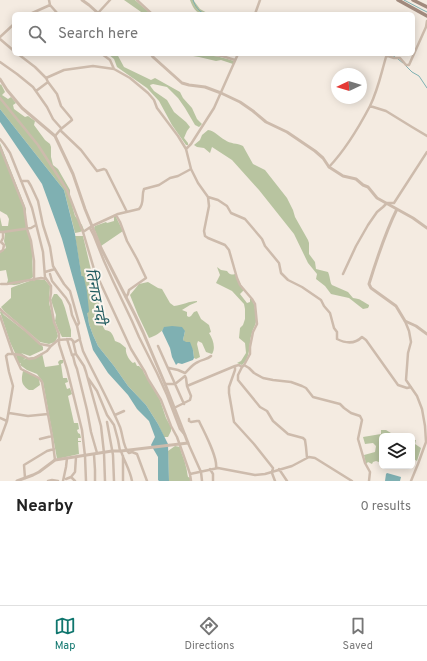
<!DOCTYPE html>
<html lang="en">
<head>
<meta charset="utf-8">
<style>
  :root { --surface:#fff; --page:#f6f6f6; --text:#222; --muted:#767676; --line:#e0e0e0; --accent:#0f766e }
  body { margin:0; font-family:Overpass,"Noto Sans Devanagari",sans-serif; background:var(--page); color:var(--text) }
  .controls { position:absolute; right:12px; bottom:12px; display:grid; overflow:hidden; border-radius:6px; box-shadow:0 2px 10px #0003 }
  .controls button { width:36px; height:36px; display:grid; place-items:center; padding:0; border:0; border-bottom:1px solid var(--line); background:var(--surface); color:var(--text); font:20px sans-serif }
  .compass { position:absolute; left:331px; top:68px; width:36px; height:36px; border-radius:50%; background:var(--surface); box-shadow:0 2px 10px #0003; rotate:266deg }
  .list { margin:0; padding:0; list-style:none }
  h2 { display:flex; justify-content:space-between; align-items:center; height:52px; margin:0; padding:0 16px; font-size:17px }
  h2 small { font-size:13px; font-weight:400; color:var(--muted) }
  .icon { flex:none; width:22px; height:22px; fill:none; stroke:currentColor; stroke-width:2; stroke-linecap:round; stroke-linejoin:round }
  .map { position:relative; flex:none; width:427px; height:481px; overflow:hidden }
  .search { position:absolute; background:var(--surface); box-shadow:0 2px 10px #0003; left:12px; right:12px; top:12px; height:44px; display:flex; align-items:center; gap:10px; box-sizing:border-box; padding:0 14px; border-radius:6px; color:var(--muted); font-size:15px }
  .sheet { height:124px; background:var(--surface) }
  nav { display:flex; justify-content:space-around; align-items:center; box-sizing:border-box; height:56px; border-top:1px solid var(--line); background:var(--surface); font-size:11px; color:var(--muted) }
  nav a { display:grid; justify-items:center; gap:2px }
  nav .on { color:var(--accent) }
  .map>svg:first-child { display:block }
  .green { fill:#b8c4a0 }
  .water { fill:#7fb0b2 }
  .lines { fill:none; stroke-linecap:round; stroke-linejoin:round }
  .stream { stroke:#7fb0b2; stroke-width:1 }
  .river { stroke:#7fb0b2; stroke-width:4 }
  .minor { stroke:#cdbbac; stroke-width:2.5 }
  .tertiary { stroke:#cdbbac; stroke-width:3 }
  .secondary { stroke:#a18a7d; stroke-width:3.5 }
  .labels { text-anchor:middle; stroke-width:4; stroke-linejoin:round; paint-order:stroke }
  .water-label { font-size:15px; font-style:italic; fill:#1f5a5e; stroke:#fbf5ee }
</style>
</head>
<body>
<div class="map">
<svg width="427" height="481" viewBox="0 0 427 481">
  <rect width="100%" height="100%" fill="#f4ebe1"/>
  <path class="green" d="M124 0H135L151 14H144Z
    M190 0H194V1L200 9 209 14C197 14 194 11 190 0Z
    M108 54H117L124 67 151 80 155 78 180 92 183 98 192 108 197 119 202 124 199 127 195 125 185 108 178 98 167 87 153 84 150 85 151 87 154 91 167 100 174 112 186 122 190 127 187 131 184 138 188 143V145H186L172 125 159 101 147 88 117 67 114 59Z
    M190 54C205 54 219 56 234 61L233 64 221 60 216 61 199 57 193 56Z
    M1 84 5 92 2 95 8 99 11 97 16 103 13 105 14 109 25 117 28 116 35 121 34 125 45 140 50 144 51 147V157L53 165 58 169 70 190V198L75 216 82 225 84 230 80 232 75 233 64 190 0 109V85Z
    M208 130C215 131 219 137 225 140 230 144 237 143 243 146L253 164 265 170 287 198 293 210 295 217 308 240 309 243V254L315 262 316 269 328 272C330 276 330 283 332 285L348 292 353 298C362 299 361 301 369 305V306L368 308 363 309 349 298 331 294 325 286 316 279 317 274 308 263 294 234 259 190 232 160 212 147 210 153 204 148 197 147 194 145 200 140 202 135Z
    M0 143 26 209C24 219 29 230 31 240 33 252 32 265 33 277 26 282 15 288 7 283L8 280 6 270 0 271V252L6 248 4 241 5 234 3 232 0 231V217L2 226H8L9 219 7 215 0 211Z
    M114 217H116L123 231 101 246 94 228 95 226 106 222 107 223 114 221Z
    M75 236H83L92 274C90 280 94 287 97 293L95 295 96 300H99L100 304C95 310 98 314 101 320 102 324 103 327 105 330 112 331 113 335 115 341L120 343 126 348C125 353 129 360 133 363L135 362 137 366H139L143 370 144 373 150 383 160 400 166 418 171 427V431L168 437H164L158 424 146 405 128 386 114 366 98 346 93 335 89 324Z
    M217 267 221 270 227 271C230 275 231 275 235 274L244 290 240 294 247 303 250 302V299H252C255 305 256 314 256 321 256 325 253 328 252 333 248 344 252 356 242 365L237 363 241 361 246 353 245 343 239 338 240 328 243 325 245 319V309L244 304 232 291 216 283 220 275Z
    M35 279 45 280 50 286 49 303 58 336 55 342 49 344 40 342 4 311 1 307 11 298V288L13 287Z
    M148 282 158 288 162 289 170 303 174 306C183 305 189 301 197 301V302L190 305 182 310 187 312V316L189 317 191 316 194 312 197 311 201 319 209 325 211 332 209 333C213 339 216 348 212 354L206 352 202 343 198 341 197 344 200 357 196 359 194 358 193 350 183 340 185 331 165 327C161 333 155 336 149 338L138 315 130 295 139 284Z
    M54 294H57L62 300 65 308 71 330V337H62L58 329 55 321 56 315 51 300Z
    M1 311 4 315 8 318 39 342 43 347V350L30 356 21 353 27 357 23 360 27 358 34 357 42 353 45 367 59 365 58 362 60 360H63V363L61 364 63 378H67L68 382 65 383 67 389 70 388 72 394 68 396 74 423H78L79 429 77 430 78 433 80 434 81 438H78V441H81V442H78L79 454 57 459 43 382 37 374 27 370 20 365 21 363 19 364 15 353H20H15L10 342 0 312Z
    M23 371 35 375 39 379 40 385 33 390H29C21 385 21 380 23 371Z
    M381 430H386L396 436H382V463L376 461 373 462 372 464 368 462 366 464 364 455 375 452 376 446 373 443 365 444 363 437 381 434Z
    M412 440H416L415 444 421 448 417 461 412 458Z
    M175 446 180 447C181 454 185 460 186 467 187 470 187 473 188 477L191 478 192 481H169L168 451Z"/>
  <path class="water" d="M0 109 64 190 75 234 89 324 93 335 98 346 114 366 128 386 146 405 158 424 168 444 169 481H159L158 480V457L151 445 155 437 149 421 137 409 128 395 108 373 93 350 62 239 42 184 0 122Z
    M172 326 182 327 185 331 183 340 186 342H190L193 350 194 358 193 360 182 364 178 363 176 365 172 357 170 348 162 331 164 327Z
    M387 473 401 477 400 481H385L386 474Z"/>
  <g class="lines">
    <path class="stream" d="M193 0C195 6 199 12 205 14
      M404 0 421 9 427 12
      M390 54 395 57
      M398 59 403 63
      M405 65 412 72 419 76 427 88"/>
    <path class="river" d="M82 278 85 292 87 311"/>
    <path class="minor" d="M49 0 50 5 58 14
      M137 0 152 14
      M98 13 110 0
      M30 14 50 5
      M255 14 260 0
      M427 21 426 27 409 65H406L400 58H394L388 56 386 57C381 74 378 90 370 106L386 111 412 127 427 136
      M0 37 14 24
      M0 39 14 51
      M18 54 35 67 46 78 48 82 57 94 61 106 71 118 72 120 61 129 55 136
      M102 54 110 60 114 69
      M209 54 222 56 235 60
      M0 62 17 74 33 87 47 107 53 119 61 128
      M46 78 64 70 93 66 114 69 130 78 148 93 154 100 157 108 178 136 186 149 191 169 198 183 208 197 218 200 227 206 231 213 245 219 262 239 265 246 279 263 281 273 288 280 302 287 321 300 324 306 330 313 334 328 337 332V339C345 343 354 345 362 337L366 340 398 385 407 388 411 387
      M36 91 48 82
      M0 98 38 145 67 190 83 232 94 269 131 349 145 372 148 379 153 387 161 400 171 426 177 437 188 468 190 474 191 481
      M60 130 81 150 97 171 104 169 106 170 127 212
      M0 139 4 144 10 153 32 208 43 252 45 277 51 286V293L50 299 54 322 59 334V344L67 369 82 430 85 456 86 481
      M0 147 24 207 27 229 31 241 32 248 34 261V280
      M186 149 191 144 214 108 238 54
      M329 167C345 150 359 127 370 106
      M208 197 209 206 204 231 205 236 208 238 225 245 229 250 237 278 240 285 252 299 255 304 257 324 253 332 250 347V354L244 365 242 367 238 375V380L260 407 267 411 273 421 288 434 303 438 305 440 306 447 307 458
      M116 215 120 222 127 241 137 259 146 278 129 290 128 294 126 297
      M90 228 94 236 104 261 113 281 132 321 139 337 157 373 167 395 180 429 185 435
      M0 232H3V238L1 242
      M3 232 31 228 36 225
      M83 232 92 226 118 214 139 209C145 203 141 196 144 189L159 185 170 178 178 176 191 169
      M0 242H1L4 245 3 250 0 252
      M45 272 55 269
      M50 274 52 281 66 298 70 305 72 315 77 326
      M343 274 356 246 368 225 377 212 383 207 387 203H394L427 152
      M1 284H7L41 278 46 279
      M0 309 3 312 25 330 40 344 51 346 58 340 71 339 74 342H75L80 339 77 326 79 323 70 291 64 284 53 266 50 247 43 225 38 201 31 186 28 181H21
      M0 316 13 354H8L6 356 9 372 13 386 7 421 0 440
      M405 321 409 331 411 342 408 353 406 380 417 396 422 409 425 426 426 442 418 464 411 481
      M67 339 72 355
      M80 340 83 351C95 376 109 401 120 427 123 435 123 448 129 453L132 452 137 454 147 481
      M73 341 76 354
      M158 346 184 404
      M13 354H14L21 369 39 378 42 382 52 436 55 460
      M14 354 21 355 29 359 35 358 47 351 51 346
      M244 365 249 368 254 373 263 378 273 380 291 382 302 386 306 388 313 397 340 404 344 408 351 413 360 416 362 420 358 439 365 463 370 472 369 481
      M235 366V370L229 387V393L234 422 254 444 273 468 272 473 275 481
      M169 368 178 370 185 373
      M185 373C189 369 193 364 198 362 203 359 207 360 211 356
      M88 378 97 391 107 415 114 425 118 440 120 451
      M165 384H175L185 376 186 378 187 386 235 366 239 365 242 367
      M174 408 190 400 191 396 187 386
      M9 413 28 416 48 414
      M115 415 124 411
      M0 418 7 421
      M189 419V421L191 422 197 421H199C204 432 218 457 216 468
      M107 422 113 455 114 481
      M40 439 52 436
      M188 443 201 472 202 481
      M121 451C124 461 130 470 132 481
      M97 453 91 432 87 410 77 369 75 364 73 356 72 355 76 354 84 366 86 372 101 426 104 453 105 481
      M94 455 95 470V481
      M123 456V481
      M210 469 213 474V481
      M279 469 287 481
      M190 474 218 468 255 475 265 474 292 466 309 457 315 458 352 481
      M71 477 75 472 76 457
      M25 478 24 465 47 451 54 449
      M66 479 71 477 75 481
      M48 481 52 480 58 481
      M63 481 66 467 67 458"/>
    <path class="tertiary" d="M82 0 89 5 99 14
      M151 54 153 57 182 83 189 85 205 87 221 93 240 102 253 111 266 122 287 132 315 151 323 158 329 167 343 176 356 179 363 185 368 187 377 198 413 218 427 228
      M0 79 7 90 22 108 55 136 73 174 85 209 101 248 135 315 143 332 165 384 188 443 121 451H112L55 460 39 472 33 475 17 481
      M397 209C385 233 377 258 369 284L371 288 396 306 405 321 416 326 427 334"/>
    <path class="secondary" d="M398 0 427 16
      M413 0 427 7"/>
  </g>
  <g class="labels">
    <g class="water-label">
      <text transform="translate(96 296) rotate(79)" y="5">तिनाउ नदी</text>
    </g>
  </g>
</svg>
<div class="controls">
<button><svg class="icon" aria-label="layers" viewBox="0 0 24 24"><path d="M12 4l9 5-9 5-9-5zM3 14l9 5 9-5"/></svg></button>
</div>
<svg class="compass" viewBox="-18 -18 36 36"><path d="M0-13l5 13h-10z" fill="#e53935"/><path d="M0 13l5-13h-10z" fill="#767676"/></svg>
<div class="search"><svg class="icon" aria-label="search" viewBox="0 0 24 24"><circle cx="10" cy="10" r="6"/><path d="M15 15l6 6"/></svg>Search here</div>
</div>
<section class="sheet">
<h2>Nearby<small>0 results</small></h2>
<ul class="list">
</ul>
</section>
<nav>
<a class="on"><svg class="icon" aria-label="map" viewBox="0 0 24 24"><path d="M3 6l6-2 6 2 6-2v14l-6 2-6-2-6 2zM9 4v14M15 6v14"/></svg>Map</a>
<a><svg class="icon" aria-label="directions" viewBox="0 0 24 24"><path d="M12 3l9 9-9 9-9-9zM9 14v-3h6M13 9l2 2-2 2"/></svg>Directions</a>
<a><svg class="icon" aria-label="saved" viewBox="0 0 24 24"><path d="M7 4h10v16l-5-4-5 4z"/></svg>Saved</a>
</nav>
</body>
</html>
